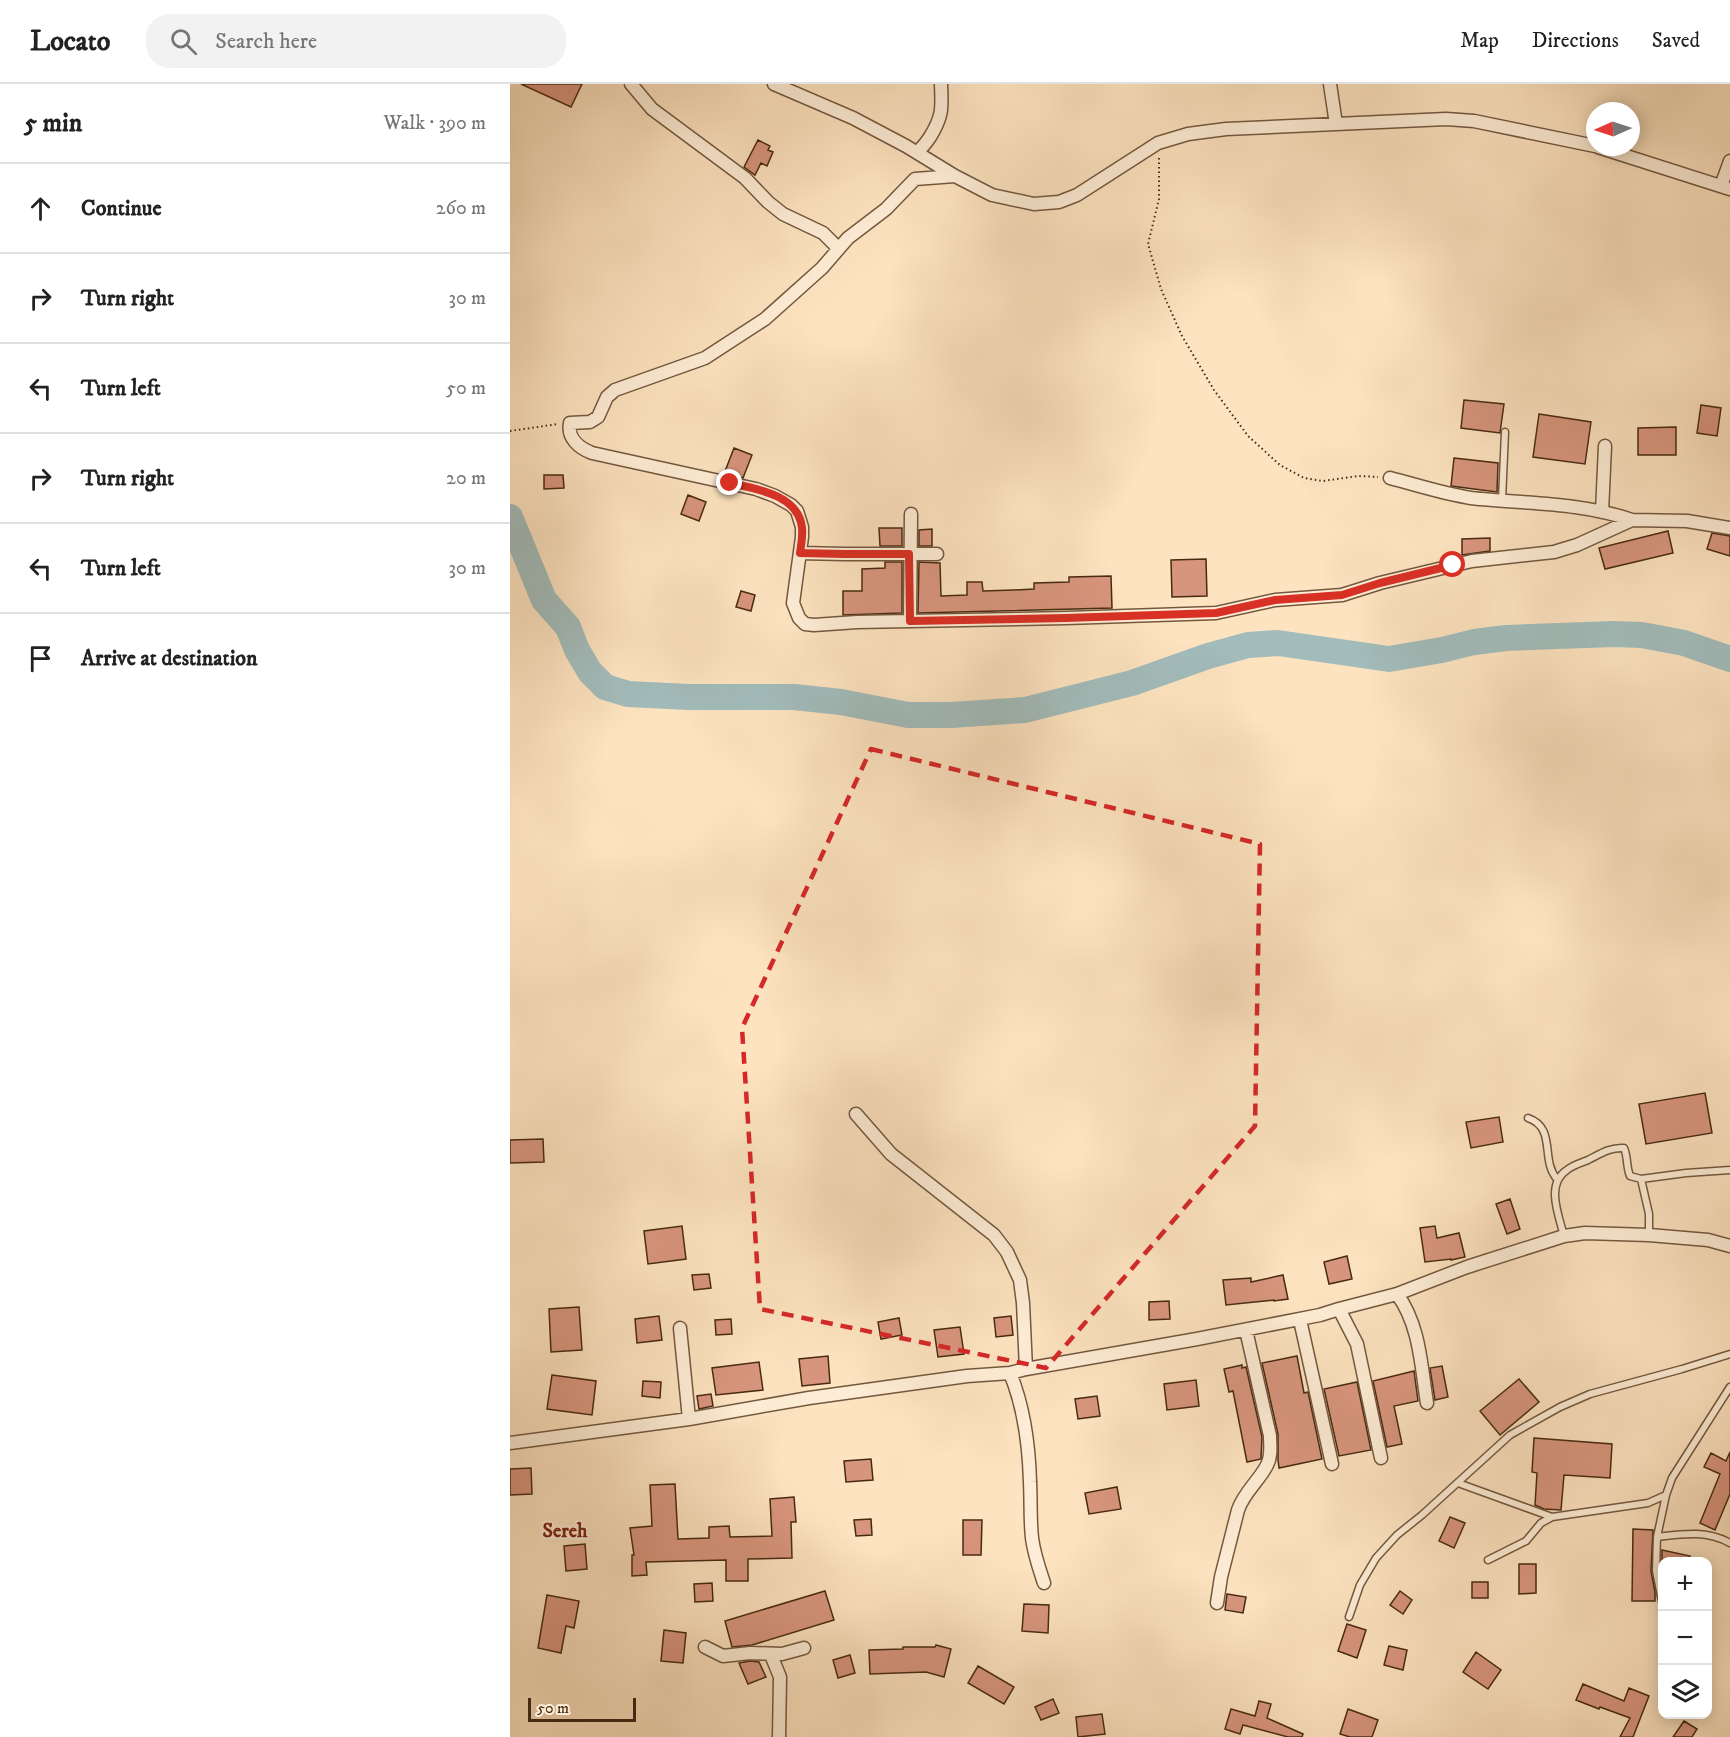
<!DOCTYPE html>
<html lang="en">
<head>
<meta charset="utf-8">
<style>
  :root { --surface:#fff; --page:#f2f2f2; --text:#222; --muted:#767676; --line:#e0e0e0 }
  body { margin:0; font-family:"IM FELL DW Pica",serif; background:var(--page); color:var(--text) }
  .controls { position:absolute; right:18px; bottom:18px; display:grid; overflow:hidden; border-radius:12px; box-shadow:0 3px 15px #0003 }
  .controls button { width:54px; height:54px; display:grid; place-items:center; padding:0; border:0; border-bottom:2px solid var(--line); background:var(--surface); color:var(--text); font:30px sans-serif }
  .compass { position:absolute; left:1076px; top:18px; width:54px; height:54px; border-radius:50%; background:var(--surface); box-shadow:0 3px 15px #0003; rotate:267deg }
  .scale { position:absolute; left:18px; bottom:15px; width:108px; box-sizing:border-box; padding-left:6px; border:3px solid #472a12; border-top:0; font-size:16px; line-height:21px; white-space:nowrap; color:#472a12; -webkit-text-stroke:4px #feedd6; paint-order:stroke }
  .stop { position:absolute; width:18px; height:18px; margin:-14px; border:4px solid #d93025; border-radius:50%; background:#fff }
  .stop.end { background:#d93025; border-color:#fff; box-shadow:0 2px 6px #0008 }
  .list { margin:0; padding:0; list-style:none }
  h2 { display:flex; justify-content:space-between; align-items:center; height:78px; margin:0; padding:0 24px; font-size:26px }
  h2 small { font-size:20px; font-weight:400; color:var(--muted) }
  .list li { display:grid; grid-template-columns:39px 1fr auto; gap:18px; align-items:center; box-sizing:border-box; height:90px; padding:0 24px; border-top:2px solid var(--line) }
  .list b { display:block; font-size:22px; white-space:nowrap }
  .list em { font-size:20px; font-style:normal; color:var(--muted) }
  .icon { flex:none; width:33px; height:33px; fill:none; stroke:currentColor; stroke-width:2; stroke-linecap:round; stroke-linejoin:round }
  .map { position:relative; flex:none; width:1220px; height:1653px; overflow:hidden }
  header { display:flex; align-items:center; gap:36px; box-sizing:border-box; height:84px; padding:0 30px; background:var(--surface); border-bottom:2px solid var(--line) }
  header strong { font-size:28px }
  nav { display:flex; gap:33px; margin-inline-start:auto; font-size:21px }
  .search { width:420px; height:54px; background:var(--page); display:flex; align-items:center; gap:15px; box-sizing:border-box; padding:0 21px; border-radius:24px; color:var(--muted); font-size:22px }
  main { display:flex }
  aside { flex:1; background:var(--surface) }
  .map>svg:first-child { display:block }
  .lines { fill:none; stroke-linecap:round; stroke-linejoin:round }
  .river { stroke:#a2bcbb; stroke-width:26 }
  .building { fill:#d8957d; stroke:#472a12; stroke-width:1.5 }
  .service-casing { stroke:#74583e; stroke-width:9 }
  .minor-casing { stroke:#74583e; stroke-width:15 }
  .path { stroke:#472a12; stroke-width:2; stroke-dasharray:1.5 3; stroke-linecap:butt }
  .service { stroke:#feedd6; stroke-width:6 }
  .minor { stroke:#feedd6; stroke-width:12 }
  .route { stroke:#d93025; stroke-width:8 }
  .marked { fill:none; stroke:#d62828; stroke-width:4.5; stroke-dasharray:12 8; stroke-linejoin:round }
  .labels { text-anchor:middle; stroke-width:4.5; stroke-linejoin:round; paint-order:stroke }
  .neighbourhood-label { font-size:20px; font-weight:bold; fill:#7a1f14; stroke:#feedd6 }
</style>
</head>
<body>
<header>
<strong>Locato</strong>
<div class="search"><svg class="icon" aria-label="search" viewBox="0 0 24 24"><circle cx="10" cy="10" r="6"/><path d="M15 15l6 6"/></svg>Search here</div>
<nav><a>Map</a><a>Directions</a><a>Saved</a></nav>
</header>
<main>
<aside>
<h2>5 min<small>Walk · 390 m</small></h2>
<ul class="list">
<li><svg class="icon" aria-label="ahead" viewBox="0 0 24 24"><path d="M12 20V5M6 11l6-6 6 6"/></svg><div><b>Continue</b></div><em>260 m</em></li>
<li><svg class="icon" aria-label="right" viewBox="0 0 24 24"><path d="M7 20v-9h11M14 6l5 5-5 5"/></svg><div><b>Turn right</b></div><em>30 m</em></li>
<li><svg class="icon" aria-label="left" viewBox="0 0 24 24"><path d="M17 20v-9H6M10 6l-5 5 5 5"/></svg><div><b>Turn left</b></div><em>50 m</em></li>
<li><svg class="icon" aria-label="right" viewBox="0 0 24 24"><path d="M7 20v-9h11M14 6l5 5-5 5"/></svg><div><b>Turn right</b></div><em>20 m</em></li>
<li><svg class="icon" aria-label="left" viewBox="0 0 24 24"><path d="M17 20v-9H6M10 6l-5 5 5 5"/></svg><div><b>Turn left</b></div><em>30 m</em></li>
<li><svg class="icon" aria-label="arrive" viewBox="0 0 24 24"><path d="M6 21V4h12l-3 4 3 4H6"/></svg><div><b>Arrive at destination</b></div></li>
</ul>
</aside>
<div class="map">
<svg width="1220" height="1653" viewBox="0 0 1220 1653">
  <rect width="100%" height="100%" fill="#fde3c0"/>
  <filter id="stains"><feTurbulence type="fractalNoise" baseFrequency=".00333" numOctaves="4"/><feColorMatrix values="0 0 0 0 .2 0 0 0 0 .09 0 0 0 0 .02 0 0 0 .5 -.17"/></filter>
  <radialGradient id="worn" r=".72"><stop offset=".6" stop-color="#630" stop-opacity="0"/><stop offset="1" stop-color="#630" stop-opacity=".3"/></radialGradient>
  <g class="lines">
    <path class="river" d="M0 433 34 516 58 543 67 566 80 588 95 603 118 610 178 613H284L331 618 398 631H441L515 626 622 599 698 572 738 561 768 559 879 575 932 566 964 558 996 554 1104 550 1132 551 1174 559 1220 575"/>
  </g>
  <path class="building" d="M11 0H72L61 23Z
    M248 56 260 62 258 66 263 68 257 82 251 79 245 91 234 83Z
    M954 316 994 320 990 349 951 344Z
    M1191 321 1211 324 1207 352 1187 349Z
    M1029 330 1081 338 1075 380 1023 373Z
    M1166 343V371H1128V344Z
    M224 364 242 371 233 394 214 390Z
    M944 374 988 379 987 408 941 402Z
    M34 391H53L54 404 34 405Z
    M178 411 196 418 189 437 171 430Z
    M369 444H392V462H370Z
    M422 445V462H409V446Z
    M1158 447 1163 469 1095 485 1089 464Z
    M1202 449 1220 452V472L1197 465Z
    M980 454V467L952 471V455Z
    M696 475 697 512 662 513 661 476Z
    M375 478H392V529L333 531V507H352V485L375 484Z
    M409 478 430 479 431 512 457 511V498H472L473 507 504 506 524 505V499L559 498V493L601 492 602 524 408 529Z
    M231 507 245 511 241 527 226 523Z
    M1195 1009 1202 1049 1136 1060 1129 1020Z
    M989 1033 993 1058 961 1064 956 1038Z
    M33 1055 34 1078 0 1079V1056Z
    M1000 1115 1010 1145 997 1150 986 1120Z
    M172 1142 176 1175 138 1180 134 1147Z
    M925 1142 927 1154 949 1149 955 1173 941 1176V1175L915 1178 910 1144Z
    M837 1172 842 1195 819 1200 814 1178Z
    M199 1190 201 1204 184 1206 182 1191Z
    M773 1191 778 1215 764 1217V1216L716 1221 713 1196 741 1194V1198Z
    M659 1217 660 1235 639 1236V1218Z
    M69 1223 72 1266 41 1268 39 1225Z
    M149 1232 152 1256 127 1259 125 1235Z
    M501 1232 503 1251 486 1253 484 1234Z
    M389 1234 392 1251 371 1255 368 1238Z
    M221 1235 222 1250 206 1251 205 1236Z
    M450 1243 454 1270 428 1273 424 1246Z
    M318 1272 320 1299 292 1302 289 1275Z
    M787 1272 794 1309 798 1308 812 1375 769 1384 768 1376V1350L752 1279Z
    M249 1278 253 1306 206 1311 202 1284Z
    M732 1281V1284L736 1283 752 1353 751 1375 737 1378 723 1307 719 1308 714 1285Z
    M932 1282 938 1313 925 1316 920 1284Z
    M904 1287 908 1317 884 1322 892 1360 877 1363 863 1297Z
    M42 1291 86 1297 82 1331 37 1325Z
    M1009 1295 1029 1318 990 1351 970 1327Z
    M686 1296 689 1322 657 1326 654 1300Z
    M133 1297 151 1298 150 1314 132 1312Z
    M847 1298 861 1366 829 1372 814 1305Z
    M201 1310 203 1322 189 1325 187 1312Z
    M587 1312 590 1332 568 1335 565 1315Z
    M1024 1354 1102 1360 1100 1394 1054 1391 1051 1426 1034 1425 1025 1421 1027 1389 1022 1388Z
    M1220 1368V1410L1205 1446 1190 1439 1210 1390 1194 1383 1201 1369 1216 1377Z
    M361 1375 363 1396 336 1398 334 1377Z
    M21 1384 22 1410 0 1411V1385Z
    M165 1400 168 1455 199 1454V1443L219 1442 220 1453 262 1452 260 1415 284 1413 286 1438H281L282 1474 238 1475V1497H216V1476L136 1478 137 1491 122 1492V1471H124L120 1444 142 1442 140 1401Z
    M607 1403 611 1425 579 1430 575 1409Z
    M940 1433 955 1439 944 1464 929 1457Z
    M361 1435 362 1451 346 1452 344 1436Z
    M453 1436H472L471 1471H453Z
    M1123 1445 1143 1446 1141 1487 1145 1508V1517H1122Z
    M75 1460 77 1485 56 1487 54 1462Z
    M1152 1466 1180 1472V1478H1152Z
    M1009 1480H1026V1509L1009 1510Z
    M962 1498H978V1514H962Z
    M202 1499 203 1517 185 1518 184 1500Z
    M315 1507 324 1536 242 1561 222 1563 215 1537Z
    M890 1507 902 1516 893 1530 880 1521Z
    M717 1510 736 1513 733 1529 715 1526Z
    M37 1511 69 1517 64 1544 56 1542 51 1569 28 1564Z
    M514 1520 539 1521 538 1549 512 1547Z
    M837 1540 856 1546 847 1574 828 1567Z
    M154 1546 176 1549 173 1579 151 1577Z
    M426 1561 441 1565 434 1593 416 1588 360 1590 359 1566 393 1565V1563H425Z
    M879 1562 897 1566 893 1586 874 1581Z
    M966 1568 991 1586 978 1605 953 1588Z
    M340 1571 345 1589 328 1594 323 1576Z
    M240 1577 249 1578 256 1593 238 1600 229 1579Z
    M468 1582 504 1603 494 1620 458 1599Z
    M1073 1600 1114 1617 1119 1604 1139 1612 1123 1653H1110L1120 1634 1090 1623 1089 1625 1066 1616Z
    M543 1615 549 1629 531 1636 525 1623Z
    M749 1617 761 1620 757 1634 793 1650 792 1653H778L733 1641 730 1650 715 1645 721 1625 745 1632Z
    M838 1625 868 1636 862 1653H840L830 1650Z
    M592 1630 595 1650 568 1653 566 1633Z
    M1174 1637 1187 1645 1182 1653H1163Z"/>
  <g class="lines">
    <g class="service-casing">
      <path id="service" d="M992 416 995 348
        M1018 1034C1047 1044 1030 1076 1047 1095
        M1131 1095 1139 1130V1151
        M1054 1152C1049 1132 1035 1100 1057 1086 1063 1081 1071 1079 1078 1076 1090 1070 1100 1063 1114 1064 1118 1073 1116 1082 1120 1092L1131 1095 1176 1089 1220 1086
        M948 1399 1042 1433
        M1147 1453C1173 1450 1196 1446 1220 1459
        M978 1476 1016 1457 1031 1439 1042 1433 1138 1419 1156 1411
        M1152 1517 1146 1487 1147 1453 1156 1411 1162 1394 1220 1303
        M839 1533 850 1501 866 1474 887 1451 912 1431 1000 1351 1050 1323 1080 1310 1172 1285 1220 1270"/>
    </g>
    <g class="minor-casing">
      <path id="minor" d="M121 0 142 25 235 94 258 118 273 130 313 149 328 164
        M264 0 343 34 396 62 445 92 482 111 524 120 549 118 567 111 648 59 678 50 716 45 936 35 964 37 1085 62
        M820 0 826 40
        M1088 63 1220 105
        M407 68C412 64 416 59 420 53 433 32 432 24 431 0
        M445 92 405 95 376 125 338 154 312 184 255 235 195 274 105 306 97 313 88 333 80 338 60 339C57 354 69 364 82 369L246 405 265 412 281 421 287 427 292 443V453L283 519 289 534 295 540 304 541 347 538 556 534 706 529 765 516 832 511 870 499 962 477 1044 468 1067 461 1122 436 1177 437 1220 444
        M1211 102 1220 77
        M880 394C907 401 934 410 961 414 1015 420 1070 418 1122 436
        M1092 428 1095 362
        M290 469 334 470H427
        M400 537 401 430
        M346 1030 381 1070 484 1151 497 1168 510 1196 513 1219 516 1285
        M887 1210C910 1241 911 1282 917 1319
        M829 1225 847 1260 871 1374
        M790 1236 822 1380
        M170 1244 179 1335
        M500 1289C514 1323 519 1361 520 1398 521 1417 520 1436 522 1454 524 1470 529 1484 534 1499
        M0 1359 179 1335 299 1314 457 1292 500 1289 516 1285 687 1255 810 1231 829 1225 887 1210 957 1183 1054 1152 1075 1149 1139 1151 1198 1156 1220 1162
        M707 1519 711 1493 728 1426C734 1408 749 1397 757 1381 762 1372 760 1361 760 1352L736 1246
        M195 1563 213 1572 240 1569 272 1570 294 1564
        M261 1571 270 1593 269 1653"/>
    </g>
    <path class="path" d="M649 74V115L638 160 651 205 672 252 704 306 738 352 770 381 794 394 813 397 848 392 868 393
      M0 347 48 340"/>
    <use href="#service" class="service"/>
    <use href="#minor" class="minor"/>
  </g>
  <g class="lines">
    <path class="route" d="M220 399C247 405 289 411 292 444 293 452 291 461 290 469L334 470H399L400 537 556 534 706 529 765 516 832 511 870 499 943 481"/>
  </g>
  <path class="marked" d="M361 665 750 760 745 1042 536 1284 250 1225 232 944Z"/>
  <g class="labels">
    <g class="neighbourhood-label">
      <text x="55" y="1453">Sereh</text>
    </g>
  </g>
  <rect width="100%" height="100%" filter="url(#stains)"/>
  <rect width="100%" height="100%" fill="url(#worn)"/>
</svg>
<div class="controls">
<button>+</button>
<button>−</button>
<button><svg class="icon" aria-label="layers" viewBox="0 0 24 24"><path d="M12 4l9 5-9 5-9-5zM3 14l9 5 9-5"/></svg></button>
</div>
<svg class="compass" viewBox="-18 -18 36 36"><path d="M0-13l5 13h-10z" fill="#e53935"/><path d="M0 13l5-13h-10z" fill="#767676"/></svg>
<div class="scale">50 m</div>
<div class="stop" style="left:943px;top:481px"></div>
<div class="stop end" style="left:220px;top:399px"></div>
</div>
</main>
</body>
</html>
